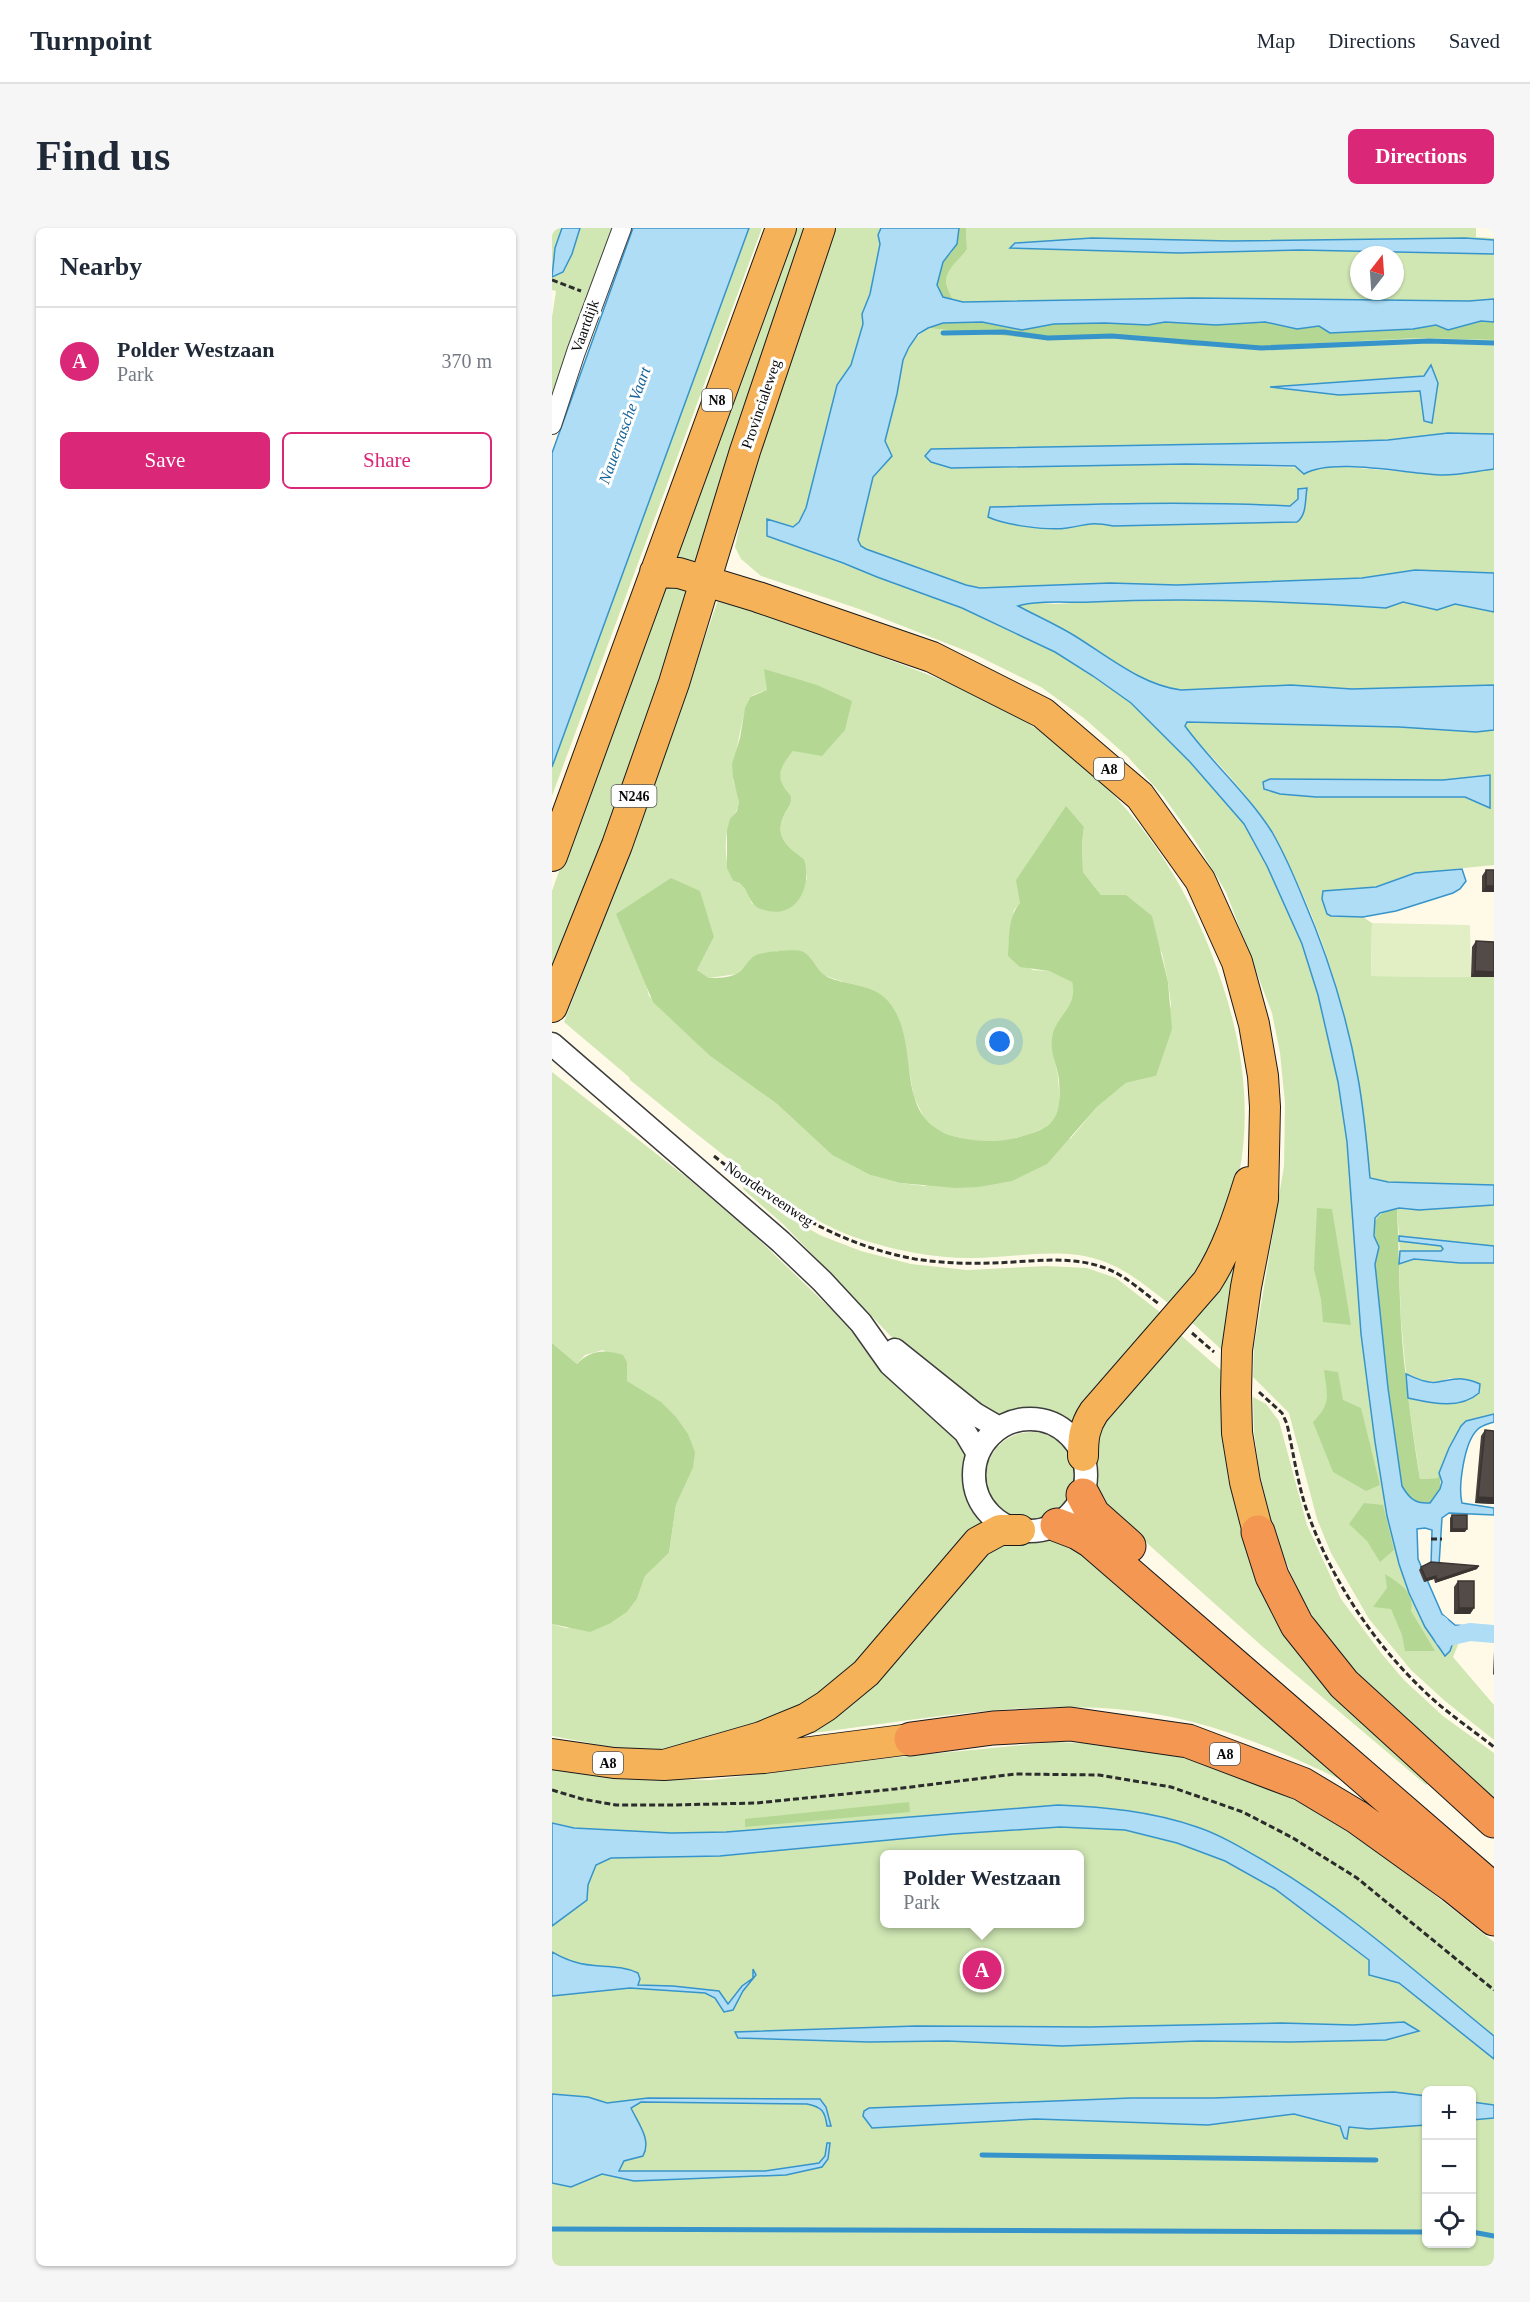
<!DOCTYPE html>
<html lang="en">
<head>
<meta charset="utf-8">
<style>
  :root { --surface:#fff; --page:#f6f6f7; --text:#1f2937; --muted:#747a83; --line:#e0e1e3; --accent:#db2777 }
  body { margin:0; font-family:Georgia,serif; background:var(--page); color:var(--text) }
  .controls { position:absolute; right:18px; bottom:18px; display:grid; overflow:hidden; border-radius:9px; box-shadow:0 2px 4px #0004 }
  .controls button { width:54px; height:54px; display:grid; place-items:center; padding:0; border:0; border-bottom:2px solid var(--line); background:var(--surface); color:var(--text); font:30px sans-serif }
  .compass { position:absolute; left:798px; top:18px; width:54px; height:54px; border-radius:50%; background:var(--surface); box-shadow:0 2px 4px #0004; rotate:17deg }
  .you { position:absolute; left:448px; top:814px; width:21px; height:21px; margin:-15px; border:4px solid #fff; border-radius:50%; background:#1a73e8; box-shadow:0 0 0 9px #1a73e833 }
  .badge { display:grid; place-items:center; width:39px; height:39px; border-radius:50%; background:var(--accent); color:#fff; font-size:20px; font-weight:700 }
  .pin { position:absolute; translate:-50% -50%; border:3px solid #fff; box-shadow:0 2px 6px #0006 }
  .popup { position:absolute; left:328px; top:1622px; width:204px; height:78px; box-sizing:border-box; display:grid; place-content:center; border-radius:9px; background:var(--surface); filter:drop-shadow(0 2px 4px #0005); font-size:20px; white-space:nowrap; color:var(--muted) }
  .popup b { font-size:22px; color:var(--text) }
  .popup::after { content:''; position:absolute; left:50%; top:100%; margin-left:-12px; border:12px solid transparent; border-top-color:var(--surface) }
  .list { margin:0; padding:0; list-style:none }
  h2 { display:flex; justify-content:space-between; align-items:center; height:78px; margin:0; padding:0 24px; font-size:26px }
  h2 small { font-size:20px; font-weight:400; color:var(--muted) }
  .list li { display:grid; grid-template-columns:39px 1fr auto; gap:18px; align-items:center; box-sizing:border-box; height:108px; padding:0 24px; border-top:2px solid var(--line) }
  .list b { display:block; font-size:22px; white-space:nowrap }
  .list p { margin:0; font-size:20px; white-space:nowrap; color:var(--muted) }
  .list em { font-size:20px; font-style:normal; color:var(--muted) }
  .actions { display:flex; gap:12px; padding:18px 24px }
  .actions a { flex:1; padding:14px 0; border:2px solid var(--accent); border-radius:9px; text-align:center; font-size:21px; color:var(--accent) }
  .actions .main { background:var(--accent); color:#fff }
  .icon { flex:none; width:33px; height:33px; fill:none; stroke:currentColor; stroke-width:2; stroke-linecap:round; stroke-linejoin:round }
  .map { position:relative; flex:none; width:942px; height:2038px; overflow:hidden; border-radius:9px }
  header { display:flex; align-items:center; gap:36px; box-sizing:border-box; height:84px; padding:0 30px; background:var(--surface); border-bottom:2px solid var(--line) }
  header strong { font-size:28px }
  nav { display:flex; gap:33px; margin-inline-start:auto; font-size:21px }
  .intro { display:flex; align-items:center; justify-content:space-between; box-sizing:border-box; height:144px; padding:0 36px }
  h1 { margin:0; font-size:42px }
  .button { padding:15px 27px; border-radius:9px; background:var(--accent); color:#fff; font-size:21px; font-weight:700 }
  main { display:flex; gap:36px; padding:0 36px }
  aside { flex:1; background:var(--surface); border-radius:9px; box-shadow:0 2px 4px #0004 }
  .map>svg:first-child { display:block }
  .green { fill:#d0e7b4; fill-rule:evenodd }
  .forest { fill:#b4d893 }
  .pitch { fill:#e2efc5 }
  .water { fill:#aeddf5; stroke:#3694cb; stroke-width:1.5 }
  .lines { fill:none; stroke-linecap:round; stroke-linejoin:round }
  .stream { stroke:#3694cb; stroke-width:5 }
  .canal { stroke:#aeddf5; stroke-width:18 }
  .minor-casing { stroke:#3d3d3d; stroke-width:20 }
  .tertiary-casing { stroke:#3d3d3d; stroke-width:25 }
  .trunk-casing { stroke:#1b1b1b; stroke-width:32 }
  .motorway-casing { stroke:#1b1b1b; stroke-width:35 }
  .path { stroke:#2c2c2c; stroke-width:3; stroke-dasharray:6 3; stroke-linecap:butt }
  .minor { stroke:#fff; stroke-width:18 }
  .tertiary { stroke:#fff; stroke-width:22 }
  .trunk { stroke:#f5b259; stroke-width:30 }
  .motorway { stroke:#f39752; stroke-width:33 }
  .wall { fill:#47403d }
  .shaded-wall { fill:#3a3432 }
  .building { fill:#534b47; stroke:#3a3432; stroke-width:1.5 }
  .labels { text-anchor:middle; stroke-width:6; stroke-linejoin:round; paint-order:stroke }
  .shield { fill:#fff; stroke:#545454; stroke-width:1.5 }
  .shield-label { font-size:14px; font-weight:bold; fill:#0a0a0a }
  .street-label { font-size:15px; fill:#0a0a0a; stroke:#fff }
  .water-label { font-size:16px; font-style:italic; fill:#176499; stroke:#fff }
</style>
</head>
<body>
<header>
<strong>Turnpoint</strong>
<nav><a>Map</a><a>Directions</a><a>Saved</a></nav>
</header>
<div class="intro"><h1>Find us</h1><a class="button">Directions</a></div>
<main>
<aside>
<h2>Nearby<small></small></h2>
<ul class="list">
<li><span class="badge">A</span><div><b>Polder Westzaan</b><p>Park</p></div><em>370 m</em></li>
</ul>
<div class="actions"><a class="main">Save</a><a>Share</a></div>
</aside>
<div class="map">
<svg width="942" height="2038" viewBox="0 0 942 2038">
  <rect width="100%" height="100%" fill="#fffae8"/>
  <path class="green" d="M0 0H67L0 183V89L4 63 0 62Z
    M197 0H210L0 568V539Z
    M240 0H253L187 195 145 339 119 331Z
    M274 0H329L326 7 328 16 318 66 310 86 311 95 299 138 285 157 254 280 244 297 215 308 410 380 503 424 541 448 579 475 638 534 692 596 715 638 750 716 766 767 786 854 795 914 809 1106 823 1214 857 1366 873 1399 893 1427 902 1416 904 1406 942 1409V1414L908 1412 901 1429 942 1477V1512L893 1473 859 1442 817 1391 779 1325 765 1291 737 1185 701 1149 702 1119 732 938 733 875 728 825 720 785 674 664 644 614 611 568 576 529 533 491 489 459 422 426 307 381 209 348 189 331 183 319 189 291Z
    M414 0H924V9L942 10V12L913 10 679 13 540 10 458 20 627 25 747 22 942 26V71L917 73 640 70 411 74 401 72C399 67 396 63 395 58 390 43 407 32 415 21ZM807 27H843V63H807Z
    M376 100 492 112 551 107 637 118 865 110 942 112V206L896 205 836 212 774 214 379 221 427 240 634 236 762 240 794 239 892 247 942 241V345L863 342 810 350 625 357 558 355 428 360 414 357 314 321 309 318 306 312 321 249 331 235 336 221 333 213 335 203C343 169 345 119 376 100ZM879 137 872 193 868 163 787 167 722 159 872 148ZM755 261C753 272 754 287 745 294L561 298 541 294 701 276 738 278 746 271V262Z
    M140 356 73 555 0 743V663L105 367 118 358Z
    M608 370 726 372 834 380 851 374 885 382 903 376 942 384V457L800 461 739 457 629 462C590 457 557 429 523 408 505 397 485 388 465 378L480 374 503 376Z
    M166 372C212 383 256 402 300 418 364 442 433 465 489 504 579 568 636 651 670 755 698 840 703 923 669 1008 665 1017 658 1025 652 1033 642 1049 631 1064 621 1079 599 1062 579 1044 553 1034 511 1017 460 1031 417 1030 382 1030 347 1023 314 1013 268 999 230 971 192 943 153 913 116 883 78 852L77 849 12 794 91 589ZM215 462 241 523C229 539 221 546 236 564 238 567 240 568 239 572 239 577 235 581 233 585 221 608 235 618 252 631L255 651 200 676C196 665 192 655 181 653 173 635 171 612 178 594 181 586 187 582 187 573 187 565 182 558 181 551 180 542 193 474 198 469 202 466 210 464 215 462ZM532 599 530 615 531 644 549 667H574L610 725 616 754 619 776 604 848 574 855 545 879 519 910 373 958 348 955 318 947 280 927 225 876 158 828 97 768 94 755 162 709 145 742 157 750 185 746 203 728 226 723H248L258 729 271 747 291 754 357 842 362 869 373 892 383 901 400 908 427 914 453 913 478 906 494 899 503 891 508 876 506 848 501 825 507 794 520 775 523 764 520 753 497 743 481 742 456 728 457 709 462 682Z
    M635 494 847 499 924 504 942 502V637L863 645 824 659 806 662 776 686 811 689 820 695 819 748 942 749V957L836 954 818 950C815 917 812 883 806 850 792 768 762 678 720 606 699 569 668 538 640 507L633 498ZM937 547 938 579 913 569H764L728 566 712 561 718 551 891 552Z
    M0 844 134 949 203 1008 281 1083 337 1145 408 1209 416 1231V1265L420 1276 434 1296 263 1478 137 1518 108 1521 65 1520 0 1508V1396L14 1400 59 1395 75 1384 85 1371 93 1348 117 1325 124 1277 141 1240 82 1159 75 1153V1134L51 1122 33 1127 25 1136 0 1115Z
    M192 957 235 989 270 1008 309 1023 359 1036 415 1042 494 1038 535 1040 564 1050 613 1088 520 1199C507 1192 493 1187 479 1186 465 1185 455 1190 441 1188L353 1123 231 996 191 961Z
    M942 977V1018L847 1008 845 981 867 982Z
    M700 979 671 1123 636 1091Z
    M847 1013 889 1018 892 1021 889 1023H848Z
    M862 1031 908 1035H942V1186L909 1198 897 1220 886 1250 868 1251 856 1170 891 1176 922 1153 898 1150 886 1154 874 1153 854 1146 849 1093 847 1036Z
    M625 1104 669 1142 670 1183 676 1250 705 1338 876 1555 874 1557 711 1419 538 1264 540 1244 538 1233 542 1203Z
    M701 1169 714 1176 727 1193 755 1297 789 1371 829 1425 852 1452 891 1488 942 1525V1584L829 1478 779 1419 748 1366 722 1307 707 1242 702 1205Z
    M434 1249a45 45 0 1 1 90 0a45 45 0 1 1-90 0Z
    M501 1309H508L826 1570C765 1540 704 1510 637 1493 514 1462 385 1490 261 1505V1500L312 1465 354 1423 440 1316 480 1314Z
    M503 1514C548 1516 595 1518 639 1530 758 1564 847 1638 942 1714V2038H0V1539L106 1551 159 1552 338 1530ZM332 1626H528V1696H332ZM874 1862H920V2016H874Z"/>
  <path class="forest" d="M407 0H414L415 21C408 32 390 43 395 58 396 63 399 67 401 72L391 69 385 57 391 34 400 24Z
    M930 93 942 94V112L865 110 710 118H637L551 107 492 112 376 100 391 95 410 94H430L470 102 502 96 554 95 596 97 613 94 664 97 713 94 745 101 767 98 778 105 861 101 884 97 896 102Z
    M212 441 265 457 300 473 293 502 270 528 241 523C229 539 222 547 236 564 238 567 240 568 239 572 239 577 235 581 233 585 221 608 235 618 252 631 261 660 243 694 209 681 194 676 198 656 181 653L175 640V602L178 591 185 583 187 574 181 550 180 536 188 510 193 480 198 469 215 462Z
    M514 578 532 599 530 615 531 644 549 667H574L600 688 616 754 620 801 604 848 574 855 545 879 495 936 460 953 427 959 404 960 348 955 318 947 280 927 225 876 158 828 101 774 64 686 119 650 148 663 162 709 145 742 157 750C165 750 177 750 184 746 192 742 196 731 204 727 212 724 240 721 249 723 263 728 264 745 278 750 297 758 321 756 336 773 373 816 335 895 409 910 437 916 462 913 488 902 510 893 508 871 507 851 505 837 498 825 500 811 502 788 527 780 520 754L497 743 468 739 456 728C457 711 456 688 468 675L464 652Z
    M765 980 780 981 799 1097 771 1094 769 1071 762 1041Z
    M845 981C847 1019 847 1058 849 1096 852 1144 859 1192 866 1239L868 1251 886 1250 887 1245C891 1258 887 1266 878 1275 863 1275 857 1270 850 1258L836 1160 823 1036 827 1019C817 999 820 984 845 981Z
    M0 1115 25 1136C38 1122 53 1121 71 1127L75 1134V1153L109 1174 124 1189 136 1206 143 1224 141 1240 124 1277 117 1325 93 1348 85 1371 75 1384 59 1395 38 1404 0 1396Z
    M772 1142 786 1144 791 1172 809 1180 828 1257 814 1263 781 1244 761 1194C780 1175 775 1167 772 1142Z
    M812 1275 831 1277 842 1322 828 1334 815 1313 797 1296Z
    M833 1346C847 1355 863 1364 859 1383L883 1423H853L850 1407 839 1381 821 1379 835 1360Z
    M357 1574 358 1584 193 1599V1591Z"/>
  <path class="pitch" d="M820 695 918 697 919 749 819 748Z"/>
  <path class="water" d="M10 0H28L20 26 11 44 0 49 3 20Z
    M81 0H197L0 539V225Z
    M329 0H407L405 16 391 34 385 57 391 69 411 74 640 70 917 73 942 71V94L929 93 896 102 884 97 861 101 778 105 767 98 745 101 713 94 664 97 613 94 596 97 553 95 502 96 470 102 430 94 391 95 376 100 366 106 357 119 351 132 345 166 333 213 340 228 321 249 306 312 309 318 314 321 414 357 428 360 558 355 625 357 810 350 863 342 942 345V384L903 376 885 382 851 374 834 380C735 373 638 369 539 374 518 375 484 372 466 378 485 388 505 397 523 408 557 429 590 457 629 462L739 457 800 461 942 457V502L924 504 847 499 635 494 633 498C660 535 695 565 720 604 732 625 742 648 751 670 776 728 795 788 806 850 812 882 815 916 818 950L836 954 942 957V977L867 982 847 980 828 985 823 990 822 1008 827 1019 823 1036 836 1160 850 1258C857 1270 863 1276 878 1275L888 1261 890 1254 887 1245 897 1220 909 1198 914 1193 942 1186V1194C936 1196 930 1197 925 1202 912 1215 906 1259 910 1275L942 1280V1287L897 1285 890 1290 887 1337 879 1338 880 1302 873 1300 865 1301 866 1331 890 1386 903 1397 942 1400V1409L904 1406 898 1423 893 1428 873 1399 857 1365 847 1336 835 1288 823 1214 809 1106 795 914 786 854 766 767 750 716 715 638 692 596 638 534 579 475 541 448 503 424 410 380 325 349 291 335 215 308V291L241 299 247 294 254 280 285 157 299 137 311 96 310 86 318 66 328 16 326 7Z
    M540 10 679 13 913 10 942 12V26L747 22 627 25 458 20 463 15Z
    M879 137 886 155 880 195 872 193 868 163 787 167 718 159 872 148Z
    M896 205 942 206V241C925 243 908 247 891 247 855 246 781 229 752 246L743 238 634 236 399 240 379 234 373 228 379 221 774 214 836 212Z
    M755 260C753 271 755 287 745 294L561 298C536 293 537 297 515 300 496 303 453 297 436 289L438 279C538 276 638 273 738 278L746 271V261Z
    M938 547V580L913 569H764L728 566 712 561 711 554 718 551 891 552Z
    M910 641 914 653 908 661 901 665 844 683 811 689 779 688 775 686 770 671 771 663 824 659 863 645Z
    M847 1008 942 1018V1035H908L862 1031 847 1036 848 1023H889L891 1021 889 1018 847 1013Z
    M854 1146C864 1150 875 1156 886 1154 903 1151 912 1148 928 1156L927 1165C908 1182 879 1175 856 1170Z
    M506 1577C553 1579 599 1583 645 1599 669 1607 692 1621 714 1634 796 1682 868 1748 942 1808V1831L847 1755 817 1747V1732L723 1661 673 1633 625 1615 573 1602 508 1599 401 1606 168 1628 59 1630 44 1637 36 1657 35 1672 0 1698V1595L22 1600 119 1605 174 1604Z
    M0 1724C7 1728 15 1732 23 1734 44 1741 65 1735 86 1745L88 1751 86 1757 121 1758 167 1763 176 1776 190 1758 201 1750V1741L204 1747 191 1763 181 1782 172 1784 163 1770 153 1765 78 1760 0 1768Z
    M852 1794 867 1803 834 1812 738 1814 646 1813 510 1818 395 1813 317 1814 186 1810 183 1804 364 1798 537 1799 729 1795 801 1797Z
    M842 1864 874 1868V1897L817 1901 797 1899 795 1911 792 1910 788 1898 742 1886 656 1897 484 1891 320 1900 311 1888 312 1883 317 1880 579 1870H661Z
    M0 1866 36 1869 55 1875 96 1870 268 1871 274 1879 279 1898H275C273 1883 270 1879 255 1876L89 1874 79 1880C86 1895 100 1912 91 1928L72 1933 67 1943H213L267 1935 273 1928 275 1915H278L276 1931 270 1939 234 1947 82 1953 50 1946 19 1959 0 1955Z
    M920 1874 942 1877V1890L920 1892Z"/>
  <g class="lines">
    <path class="stream" d="M391 105 452 104 496 110 560 108 709 120 877 113 942 115
      M430 1927 824 1932
      M0 2001 874 2004
      M920 2004 942 2008"/>
    <path class="canal" d="M888 1396 892 1410 918 1404 942 1406"/>
    <g class="minor-casing">
      <path id="minor" d="M0 197 24 124 70 0"/>
    </g>
    <g class="tertiary-casing">
      <path id="tertiary" d="M0 816 229 1014 270 1053 309 1095 338 1136 413 1204 426 1226
        M343 1122 423 1186 447 1200
        M422 1247a56 56 0 1 1 112 0a56 56 0 1 1-112 0Z"/>
    </g>
    <g class="trunk-casing">
      <path id="trunk" d="M103 344 127 345 206 369 380 429 491 485 588 568 648 652 685 734 702 796 711 848 713 879 711 971 694 1059 685 1122 684 1165 685 1205 693 1254 706 1304
        M0 628 229 0
        M0 779 65 617 122 455 193 223 268 0
        M531 1228C531 1211 532 1199 542 1184L655 1054C675 1023 686 989 697 954
        M0 1526 62 1535 112 1537 212 1530 359 1511
        M112 1537 209 1509 255 1490 274 1478 314 1445 426 1314 448 1302H468"/>
    </g>
    <g class="motorway-casing">
      <path id="motorway" d="M531 1267 541 1286 577 1318
        M505 1297 526 1305 539 1313 942 1662
        M706 1304 720 1348 745 1397 792 1456 942 1593
        M359 1511 441 1500 518 1496 636 1513 750 1556 805 1589 901 1658 942 1691"/>
    </g>
    <path class="path" d="M0 52 29 63
      M162 928C222 976 286 1017 363 1031 389 1035 415 1036 441 1035 480 1034 521 1026 558 1042 576 1050 591 1064 607 1076
      M640 1105 662 1124
      M707 1164 730 1185 735 1196C741 1223 745 1251 753 1277 776 1346 818 1411 870 1461 892 1483 918 1500 942 1519
      M879 1311H890
      M0 1562 30 1571 64 1577H121L204 1575 343 1561 463 1546 547 1547 619 1559 691 1584 741 1610 805 1650 942 1762"/>
    <use href="#minor" class="minor"/>
    <use href="#tertiary" class="tertiary"/>
    <use href="#trunk" class="trunk"/>
    <use href="#motorway" class="motorway"/>
  </g>
  <path class="wall" d="M934 642H942V664H930V648Z
    M924 713 942 714V749H919L920 719Z
    M933 1202 942 1276 923 1275 929 1208Z
    M900 1287 913 1304H898V1290Z
    M869 1339 925 1341 883 1355 882 1351 872 1354 867 1342Z
    M906 1353 922 1380 918 1386H902V1359Z
    M942 1423V1447L941 1446Z"/>
  <path class="shaded-wall" d="M934 658H942V664H930Z
    M923 743 942 744V749H919Z
    M926 1269 942 1270V1276L923 1275Z
    M900 1301H915L913 1304H898Z
    M927 1338 925 1341 883 1355 885 1352Z
    M884 1348 882 1351 872 1354 874 1351Z
    M907 1380H922L918 1386H902Z"/>
  <path class="building" d="M934 642H942V658H934Z
    M924 713 942 714V744L923 743Z
    M933 1202 942 1203V1270L926 1269Z
    M900 1287H915V1301H900Z
    M879 1334 927 1338 885 1352 884 1348 874 1351 869 1339Z
    M906 1353H922V1380H907Z"/>
  <g class="labels">
    <g class="shield">
      <rect x="150" y="161" width="30" height="22" rx="4.5"/>
      <rect x="542" y="530" width="30" height="22" rx="4.5"/>
      <rect x="59.5" y="557" width="45" height="22" rx="4.5"/>
      <rect x="658" y="1515" width="30" height="22" rx="4.5"/>
      <rect x="41" y="1524" width="30" height="22" rx="4.5"/>
    </g>
    <g class="shield-label">
      <text x="165" y="177">N8</text>
      <text x="557" y="546">A8</text>
      <text x="82" y="573">N246</text>
      <text x="673" y="1531">A8</text>
      <text x="56" y="1540">A8</text>
    </g>
    <g class="street-label">
      <text transform="translate(33 98) rotate(-70)" y="5">Vaartdijk</text>
      <text transform="translate(209 176) rotate(-71)" y="5">Provincialeweg</text>
      <text transform="translate(217 966) rotate(34)" y="5">Noorderveenweg</text>
    </g>
    <g class="water-label">
      <text transform="translate(72 197) rotate(-70)" y="6">Nauernasche Vaart</text>
    </g>
  </g>
</svg>
<div class="controls">
<button>+</button>
<button>−</button>
<button><svg class="icon" aria-label="locate" viewBox="0 0 24 24"><circle cx="12" cy="12" r="6"/><path d="M12 2v4M12 18v4M2 12h4M18 12h4"/></svg></button>
</div>
<svg class="compass" viewBox="-18 -18 36 36"><path d="M0-13l5 13h-10z" fill="#e53935"/><path d="M0 13l5-13h-10z" fill="#747a83"/></svg>
<div class="you"></div>
<div class="pin badge" style="left:430px;top:1742px">A</div>
<div class="popup"><b>Polder Westzaan</b>Park</div>
</div>
</main>
</body>
</html>
